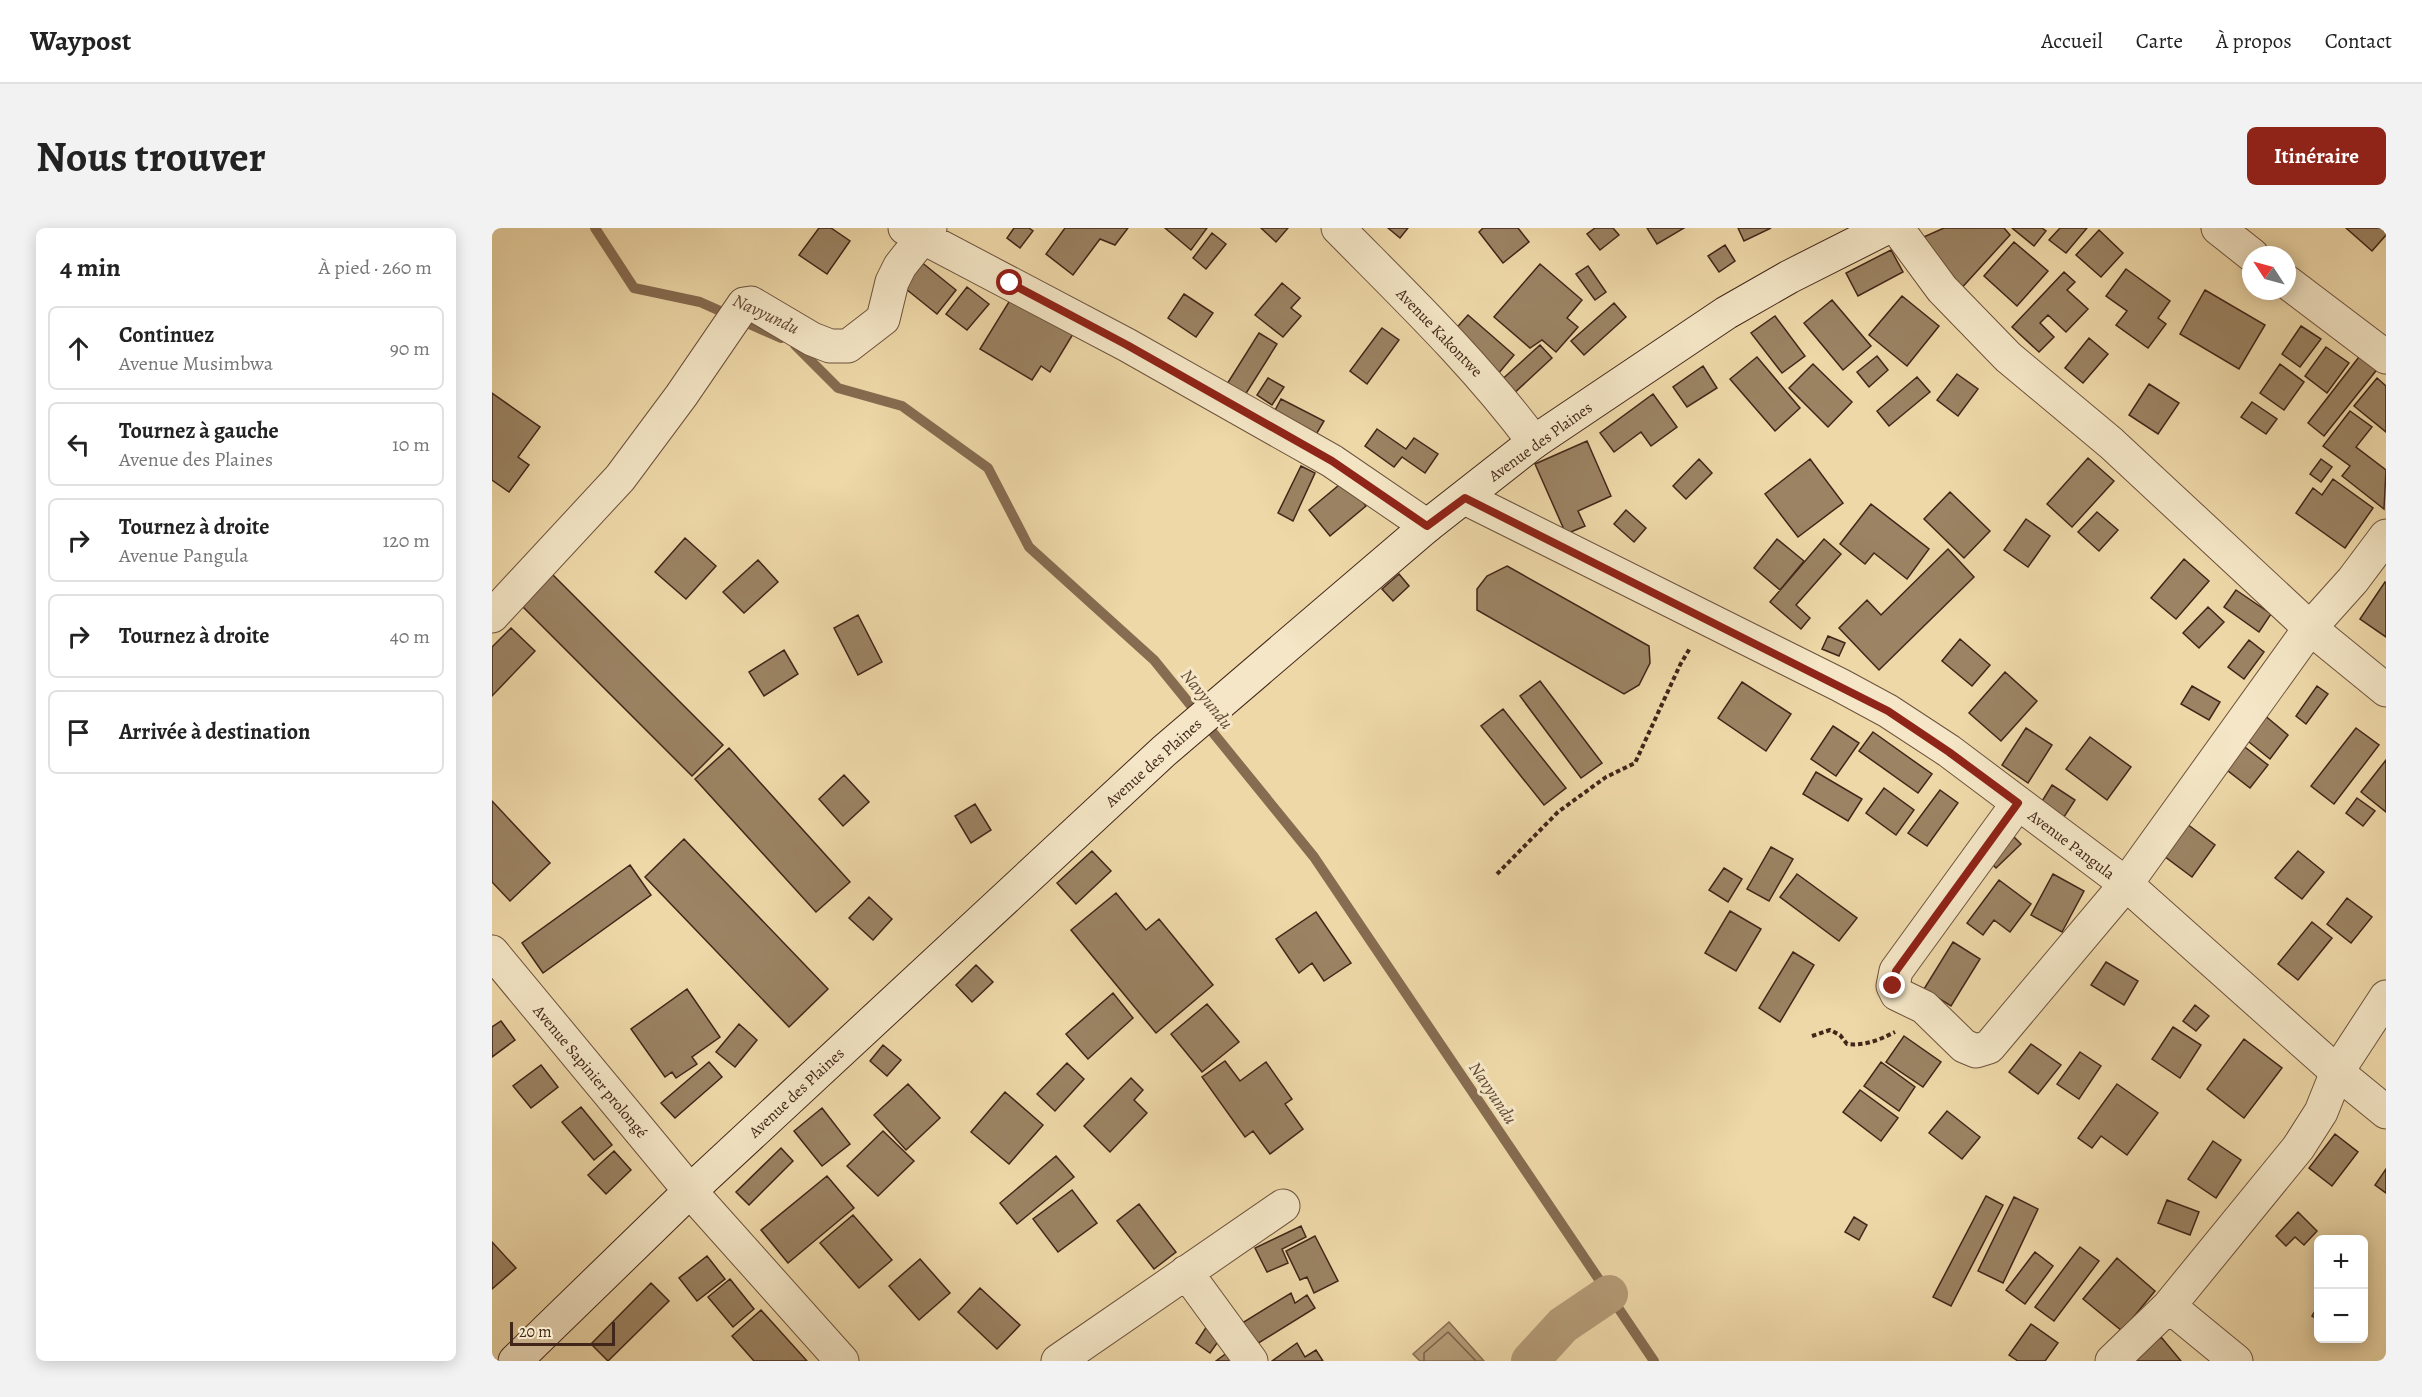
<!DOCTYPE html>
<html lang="fr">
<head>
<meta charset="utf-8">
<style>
  :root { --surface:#fff; --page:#f2f2f2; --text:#222; --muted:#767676; --line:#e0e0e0; --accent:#8f2418 }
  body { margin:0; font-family:Alegreya,serif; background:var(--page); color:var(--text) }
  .controls { position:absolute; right:18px; bottom:18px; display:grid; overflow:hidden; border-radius:9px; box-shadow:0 3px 15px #0003 }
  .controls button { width:54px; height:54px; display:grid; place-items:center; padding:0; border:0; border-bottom:2px solid var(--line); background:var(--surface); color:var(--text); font:30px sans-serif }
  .compass { position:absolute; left:1750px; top:18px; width:54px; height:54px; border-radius:50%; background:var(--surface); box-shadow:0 3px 15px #0003; rotate:306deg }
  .scale { position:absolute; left:18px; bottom:15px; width:105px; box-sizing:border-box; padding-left:6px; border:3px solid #422619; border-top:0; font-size:16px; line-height:21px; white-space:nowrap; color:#422619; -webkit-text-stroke:4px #f4e6c6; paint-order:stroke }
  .stop { position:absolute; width:18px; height:18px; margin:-14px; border:4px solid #8f2418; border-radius:50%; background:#fff }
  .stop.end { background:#8f2418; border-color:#fff; box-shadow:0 2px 6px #0008 }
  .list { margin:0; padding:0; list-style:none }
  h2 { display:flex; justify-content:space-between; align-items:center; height:78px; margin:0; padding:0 24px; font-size:26px }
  h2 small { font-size:20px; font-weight:400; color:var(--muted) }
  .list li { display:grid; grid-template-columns:39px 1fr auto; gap:18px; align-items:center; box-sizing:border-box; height:84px; margin:0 12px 12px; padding:0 12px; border:2px solid var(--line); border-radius:9px }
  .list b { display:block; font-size:22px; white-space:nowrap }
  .list p { margin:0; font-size:20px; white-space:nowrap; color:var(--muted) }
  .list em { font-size:20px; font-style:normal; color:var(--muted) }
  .icon { flex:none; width:33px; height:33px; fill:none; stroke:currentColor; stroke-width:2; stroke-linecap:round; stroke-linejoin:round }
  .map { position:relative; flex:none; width:1894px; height:1133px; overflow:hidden; border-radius:9px }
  header { display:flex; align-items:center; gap:36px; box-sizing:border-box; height:84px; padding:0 30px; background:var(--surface); border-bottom:2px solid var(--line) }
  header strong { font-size:28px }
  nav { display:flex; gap:33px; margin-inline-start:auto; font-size:21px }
  .intro { display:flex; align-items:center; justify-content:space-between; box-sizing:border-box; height:144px; padding:0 36px }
  h1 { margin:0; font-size:42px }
  .button { padding:15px 27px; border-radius:9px; background:var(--accent); color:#fff; font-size:21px; font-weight:700 }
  main { display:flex; gap:36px; padding:0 36px }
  aside { flex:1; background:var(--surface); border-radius:9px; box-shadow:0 3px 15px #0003 }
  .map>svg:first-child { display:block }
  .water { fill:#b49b77; stroke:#866c51; stroke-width:1.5 }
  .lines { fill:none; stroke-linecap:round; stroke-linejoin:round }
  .shore { stroke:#7b6048; stroke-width:1.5 }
  .stream { stroke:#866c51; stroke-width:10 }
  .canal { stroke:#b49b77; stroke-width:38 }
  .building { fill:#9b8363; stroke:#422619; stroke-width:1.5 }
  .street-casing { stroke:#6d523d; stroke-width:35 }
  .secondary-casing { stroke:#422619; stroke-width:35 }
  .path { stroke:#422619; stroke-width:4; stroke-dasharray:4.5 3; stroke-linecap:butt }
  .street { stroke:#f4e6c6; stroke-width:33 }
  .secondary { stroke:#f4e6c6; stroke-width:33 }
  .route { stroke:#8f2418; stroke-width:8 }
  .labels { text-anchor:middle; stroke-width:6; stroke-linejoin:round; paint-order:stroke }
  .street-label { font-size:16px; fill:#422619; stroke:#f4e6c6 }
  .water-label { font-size:18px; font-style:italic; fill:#644935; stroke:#f4e6c6 }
</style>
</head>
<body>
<header>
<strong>Waypost</strong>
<nav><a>Accueil</a><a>Carte</a><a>À propos</a><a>Contact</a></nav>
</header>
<div class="intro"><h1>Nous trouver</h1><a class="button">Itinéraire</a></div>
<main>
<aside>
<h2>4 min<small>À pied · 260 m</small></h2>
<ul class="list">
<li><svg class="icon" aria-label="ahead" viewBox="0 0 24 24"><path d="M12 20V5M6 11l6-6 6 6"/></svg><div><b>Continuez</b><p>Avenue Musimbwa</p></div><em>90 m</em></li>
<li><svg class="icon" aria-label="left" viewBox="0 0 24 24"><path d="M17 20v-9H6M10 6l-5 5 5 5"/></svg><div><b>Tournez à gauche</b><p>Avenue des Plaines</p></div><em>10 m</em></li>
<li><svg class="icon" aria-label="right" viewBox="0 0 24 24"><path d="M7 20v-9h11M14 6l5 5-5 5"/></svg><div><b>Tournez à droite</b><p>Avenue Pangula</p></div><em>120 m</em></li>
<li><svg class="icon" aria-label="right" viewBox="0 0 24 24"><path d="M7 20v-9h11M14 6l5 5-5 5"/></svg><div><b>Tournez à droite</b></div><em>40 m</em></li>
<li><svg class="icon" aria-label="arrive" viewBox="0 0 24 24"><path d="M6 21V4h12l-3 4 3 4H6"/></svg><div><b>Arrivée à destination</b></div></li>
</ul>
</aside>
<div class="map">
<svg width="1894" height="1133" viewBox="0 0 1894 1133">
  <rect width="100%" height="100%" fill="#eed8a8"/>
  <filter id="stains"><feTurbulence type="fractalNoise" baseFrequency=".00333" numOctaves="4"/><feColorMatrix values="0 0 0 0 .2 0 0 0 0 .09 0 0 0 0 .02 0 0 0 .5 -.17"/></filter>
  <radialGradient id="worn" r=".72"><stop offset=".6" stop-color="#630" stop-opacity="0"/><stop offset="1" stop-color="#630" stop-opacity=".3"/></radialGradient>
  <path class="water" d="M957 1094 992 1133H928L921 1126Z"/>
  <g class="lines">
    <path class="shore" d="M932 1133V1125L956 1104 984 1133"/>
    <path class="stream" d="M103 0 142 60 208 74 289 110
      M303 117 346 160 410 178 496 240 537 319 662 432 822 629 1162 1133"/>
    <path class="canal" d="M1038 1133 1071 1097 1117 1066"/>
  </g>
  <path class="building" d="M327 0H339L358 13 335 46 307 27Z
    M522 0H537L541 3 528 20 515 10Z
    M573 0H636L623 17 608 11 581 47 554 26Z
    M673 0H715L699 22Z
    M769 0H796L784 14Z
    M896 0H916L908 10Z
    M991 0H1026L1037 14 1011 35 987 4Z
    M1103 0H1121L1127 7 1108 22 1095 6Z
    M1155 0H1192L1165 16Z
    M1246 0H1279L1252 13Z
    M1452 0H1512L1518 7 1465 65 1427 11Z
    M1520 0H1550L1554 3 1542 18Z
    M1568 0H1595L1574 25 1557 12Z
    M1854 0H1894V7L1880 23Z
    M1607 2 1631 25 1609 49 1584 27Z
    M720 5 734 16 714 41 701 30Z
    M1522 14 1556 43 1525 78 1492 48Z
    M1233 17 1243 33 1227 44 1216 28Z
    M1399 22 1411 44 1366 68 1354 45Z
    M423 29 464 62 445 86 404 53Z
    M1048 36 1090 72 1075 90 1086 99 1064 124 1050 112 1038 120 1002 89Z
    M1096 38 1114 64 1103 72 1084 46Z
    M1634 41 1678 73 1666 90 1674 96 1656 120 1624 97 1635 83 1614 68Z
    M1572 44 1583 54 1575 62 1596 81 1574 104 1556 87 1548 95 1562 109 1547 124 1520 99Z
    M790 55 808 70 799 80 809 88 791 109 763 87Z
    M475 59 497 76 475 102 454 86Z
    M1713 62 1773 97 1747 141 1688 106Z
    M692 66 721 85 704 109 676 90Z
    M1410 68 1447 98 1415 138 1377 107Z
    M520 69 581 106 558 144 549 138 540 152 488 121Z
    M1340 72 1379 118 1351 142 1312 95Z
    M1122 75 1134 89 1092 127 1079 113Z
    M976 87 1022 127 1006 146 960 105Z
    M1283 88 1313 128 1290 145 1259 105Z
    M1809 98 1829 111 1808 139 1790 126Z
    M890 100 907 112 875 156 858 143Z
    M767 105 785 116 753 167 735 156Z
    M1597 110 1616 126 1591 155 1573 140Z
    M1048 117 1060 130 1018 169 1005 156Z
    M1834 119 1857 135 1835 165 1813 148Z
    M1870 125 1887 139 1832 208 1816 195Z
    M1385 128 1396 142 1377 159 1365 144Z
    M1265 129 1308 180 1283 203 1238 151Z
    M1321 136 1360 174 1336 199 1297 160Z
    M1788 136 1812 154 1792 182 1768 165Z
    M1211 138 1225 160 1195 179 1181 159Z
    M1465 146 1486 161 1466 188 1445 172Z
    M1425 149 1438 164 1397 198 1385 183Z
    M776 150 792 159 780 177 765 167Z
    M1885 150 1894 158V204L1862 178Z
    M1657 156 1687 175 1666 206 1637 187Z
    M0 165 48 199 26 229 37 237 17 264 0 252Z
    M1161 166 1185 199 1159 218 1149 204 1122 224 1108 205Z
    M789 171 832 193 822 210 780 188Z
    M1760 174 1785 191 1774 206 1749 189Z
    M1858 183 1880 199 1864 219 1894 242 1892 281 1850 248 1858 238 1831 218Z
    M885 201 914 221 922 210 946 226 933 245 910 229 902 239 873 218Z
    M1095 213 1119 268 1086 283 1093 298 1074 306 1043 236Z
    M1596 230 1622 253 1580 299 1555 276Z
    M1207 231 1220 245 1194 271 1181 258Z
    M1318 231 1351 275 1306 309 1273 266Z
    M1829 231 1840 239 1829 254 1818 246Z
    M809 238 823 245 801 293 786 285Z
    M1841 251 1881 280 1853 320 1804 285 1821 260 1830 267Z
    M853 252 874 278 838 308 817 282Z
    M1458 264 1498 303 1472 330 1432 291Z
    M1379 276 1437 321 1415 351 1382 325 1373 336 1348 316Z
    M1134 282 1154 300 1142 314 1122 296Z
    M1605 284 1626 302 1607 323 1586 304Z
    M1534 291 1558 308 1536 339 1512 322Z
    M193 310 224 338 194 371 163 344Z
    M1285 311 1312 333 1288 362 1262 340Z
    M1332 311 1349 326 1304 377 1318 390 1309 401 1278 374Z
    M1456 321 1482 349 1387 442 1347 400 1375 372 1389 387Z
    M1692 331 1717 353 1684 391 1659 370Z
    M266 332 286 354 252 385 231 364Z
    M1015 338 1157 418 1158 435 1147 457 1132 466 985 382V361L995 348Z
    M59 345 231 517 200 548 28 376Z
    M907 346 917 358 901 373 890 361Z
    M1893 354 1894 355V409L1868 391Z
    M1744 362 1779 386 1767 404 1732 379Z
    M1716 379 1732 394 1707 420 1691 405Z
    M366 387 390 434 366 447 342 400Z
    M19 400 43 423 0 468V419Z
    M1336 408 1353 415 1347 428 1330 421Z
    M1468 411 1498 437 1480 458 1450 433Z
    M1757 412 1772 424 1752 451 1736 439Z
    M292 422 306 446 272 468 257 444Z
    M1513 444 1545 473 1509 513 1477 485Z
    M1048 453 1110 535 1089 550 1028 468Z
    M1250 454 1299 486 1274 523 1226 490Z
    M1700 458 1728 474 1717 492 1689 476Z
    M1825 458 1836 466 1814 496 1804 488Z
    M1011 481 1074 560 1052 577 989 498Z
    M1771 486 1796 507 1778 531 1752 510Z
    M1341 498 1367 515 1344 548 1319 531Z
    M1534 500 1560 517 1536 555 1510 537Z
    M1864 500 1887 517 1842 576 1819 558Z
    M1381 504 1440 546 1426 565 1367 523Z
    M1598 509 1639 539 1615 572 1574 541Z
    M1749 516 1776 537 1758 560 1731 539Z
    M237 520 358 654 324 684 203 551Z
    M1894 532V584L1869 564Z
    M1324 544 1370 571 1356 593 1311 566Z
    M352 547 377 574 351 598 327 571Z
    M1560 557 1583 572 1570 592 1547 578Z
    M1392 560 1422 582 1404 607 1374 585Z
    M1448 562 1466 575 1435 618 1416 605Z
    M1865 570 1883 583 1871 598 1854 585Z
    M0 573 58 635 18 673 0 654Z
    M483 576 499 602 479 615 463 588Z
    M1691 593 1723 617 1700 649 1668 625Z
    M1517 604 1529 616 1504 640 1492 628Z
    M192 611 336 761 297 799 153 649Z
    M1279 619 1301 631 1277 673 1255 661Z
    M600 623 619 643 584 676 565 655Z
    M1806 623 1832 644 1810 671 1783 650Z
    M138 637 159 667 51 745 30 715Z
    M1232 640 1250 651 1236 674 1217 662Z
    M1305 646 1365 690 1347 713 1288 669Z
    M1561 646 1592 663 1570 704 1539 687Z
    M1507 652 1539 676 1518 704 1502 692 1491 707 1475 695Z
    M624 665 654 702 667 691 721 757 664 805 579 702Z
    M377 669 400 691 381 712 357 690Z
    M1855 670 1880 689 1859 715 1835 696Z
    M1238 683 1269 701 1244 743 1213 725Z
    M824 684 859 735 832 753 820 735 807 745 784 711Z
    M1820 694 1840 710 1806 752 1786 736Z
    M1461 714 1488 731 1459 778 1432 761Z
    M1301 724 1322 737 1288 794 1267 780Z
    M1614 734 1646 753 1632 777 1599 757Z
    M484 737 501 754 480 774 464 757Z
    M195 761 228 809 200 829 205 836 184 850 180 844 173 849 139 801Z
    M621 765 641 790 596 831 574 806Z
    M715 776 747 814 710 844 679 806Z
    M1703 777 1717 788 1704 803 1691 793Z
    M9 793 23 812 0 829V799Z
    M247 796 265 812 243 839 224 824Z
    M1681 799 1709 817 1688 850 1660 831Z
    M1412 808 1449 834 1431 859 1394 834Z
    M1752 811 1790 840 1752 890 1715 861Z
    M1539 816 1569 837 1546 866 1517 844Z
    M391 817 409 832 395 848 378 833Z
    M1588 824 1609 838 1587 871 1565 856Z
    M733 833 748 853 774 834 800 871 793 876 811 901 778 926 761 903 753 909 710 849Z
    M217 834 230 849 183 890 169 875Z
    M1389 834 1423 859 1407 883 1372 858Z
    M575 835 592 851 563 883 545 866Z
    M49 837 66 859 39 880 21 858Z
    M639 850 651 862 642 872 655 885 618 924 592 898Z
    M416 856 448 890 414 922 382 887Z
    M1625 856 1666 885 1635 927 1609 908 1600 920 1586 910Z
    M1368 862 1406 890 1389 913 1351 884Z
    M513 864 551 897 517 936 479 904Z
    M89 879 120 917 102 932 70 894Z
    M330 880 358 916 330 938 302 903Z
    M1455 883 1488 909 1470 931 1437 905Z
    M391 903 422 933 386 968 355 938Z
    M1843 906 1866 924 1840 958 1817 940Z
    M1721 913 1749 932 1724 970 1696 951Z
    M289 920 301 933 257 977 244 964Z
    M122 923 139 942 114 966 96 947Z
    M564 928 582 949 525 996 508 975Z
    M1894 941V965L1883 957Z
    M335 948 362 980 296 1035 269 1002Z
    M580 962 605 995 566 1024 541 991Z
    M1494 968 1511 977 1459 1078 1441 1069Z
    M1522 969 1546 981 1511 1055 1486 1043Z
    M1675 972 1707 984 1698 1007 1666 995Z
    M647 976 684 1024 662 1041 625 993Z
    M1806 984 1825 1003 1812 1017 1803 1009 1794 1018 1784 1008Z
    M361 987 400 1032 367 1060 328 1015Z
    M1362 989 1375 997 1367 1012 1353 1004Z
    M809 998 814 1009 790 1021 796 1035 775 1044 763 1020Z
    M823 1008 846 1053 822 1065 815 1049 808 1052 794 1023Z
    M0 1014 24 1040 0 1061Z
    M1588 1019 1607 1033 1562 1093 1543 1079Z
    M1543 1024 1561 1038 1533 1076 1514 1062Z
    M215 1028 233 1051 205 1073 187 1050Z
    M1625 1030 1663 1063 1630 1103 1591 1071Z
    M428 1031 458 1065 427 1092 397 1058Z
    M238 1051 262 1081 241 1099 216 1069Z
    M159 1055 177 1073 116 1133 99 1116Z
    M488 1060 528 1097 505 1121 466 1084Z
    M799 1065 803 1075 815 1067 823 1080 760 1119 747 1097Z
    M1826 1078V1092L1820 1088Z
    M269 1082 315 1133H262L240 1108Z
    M1539 1096 1566 1115 1553 1133H1526L1517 1127Z
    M715 1098 730 1108 718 1125 704 1115Z
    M1669 1109 1689 1133H1640Z
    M805 1115 813 1129 824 1122 831 1133H780Z
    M736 1124 742 1133H724Z"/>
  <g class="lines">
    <g class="street-casing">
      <path id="street" d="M413 0 635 117 840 233 935 298
        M846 0C915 70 983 135 1042 214
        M1405 0 1450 61 1516 129 1619 215 1818 400 1894 462
        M1726 0 1760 27
        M1795 54 1894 129
        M973 270 1348 457 1396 483 1457 523 1634 656 1845 844 1894 884
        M0 388 128 250 189 168 252 76 259 75 320 111 338 118H356L391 91 400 54 408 38 438 0
        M1526 575 1404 743 1401 758 1405 766 1432 779 1472 818 1484 823 1497 819 1634 656 1818 400 1861 352 1894 308
        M0 724 198 963 350 1133
        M694 1044 759 1133
        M1677 1078 1744 1133
        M566 1133 791 978
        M1620 1133 1677 1078 1806 920 1829 884 1845 844 1894 769"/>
    </g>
    <g class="secondary-casing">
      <path id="secondary" d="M23 1133 198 963 672 523 935 298 1042 214 1234 85 1297 49 1394 0"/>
    </g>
    <path class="path" d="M1005 646 1066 584 1114 549 1143 535 1188 437 1198 420
      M1320 808 1338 802 1348 807 1355 816C1373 818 1387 812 1403 804"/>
    <use href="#street" class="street"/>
    <use href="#secondary" class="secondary"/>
  </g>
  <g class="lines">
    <path class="route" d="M518 55 635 117 840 233 935 298 973 270 1396 483 1457 524 1526 575 1404 743 1401 758"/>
  </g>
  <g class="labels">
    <g class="street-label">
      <text transform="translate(948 104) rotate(46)" y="6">Avenue Kakontwe</text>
      <text transform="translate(1048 213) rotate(-36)" y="6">Avenue des Plaines</text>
      <text transform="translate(661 534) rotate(-42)" y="6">Avenue des Plaines</text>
      <text transform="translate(1580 616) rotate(37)" y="6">Avenue Pangula</text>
      <text transform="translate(99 843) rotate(50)" y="6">Avenue Sapinier prolongé</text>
      <text transform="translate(304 864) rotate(-43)" y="6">Avenue des Plaines</text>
    </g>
    <g class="water-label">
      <text transform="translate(274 86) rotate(25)" y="6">Navyundu</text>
      <text transform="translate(715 471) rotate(51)" y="6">Navyundu</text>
      <text transform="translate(1001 865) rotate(56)" y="6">Navyundu</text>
    </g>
  </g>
  <rect width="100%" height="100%" filter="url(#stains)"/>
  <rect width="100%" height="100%" fill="url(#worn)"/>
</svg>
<div class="controls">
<button>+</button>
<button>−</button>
</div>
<svg class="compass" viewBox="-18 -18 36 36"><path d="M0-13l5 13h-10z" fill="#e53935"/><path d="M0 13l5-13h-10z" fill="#767676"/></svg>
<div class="scale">20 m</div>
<div class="stop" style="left:518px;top:55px"></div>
<div class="stop end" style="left:1401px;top:758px"></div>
</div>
</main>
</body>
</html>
